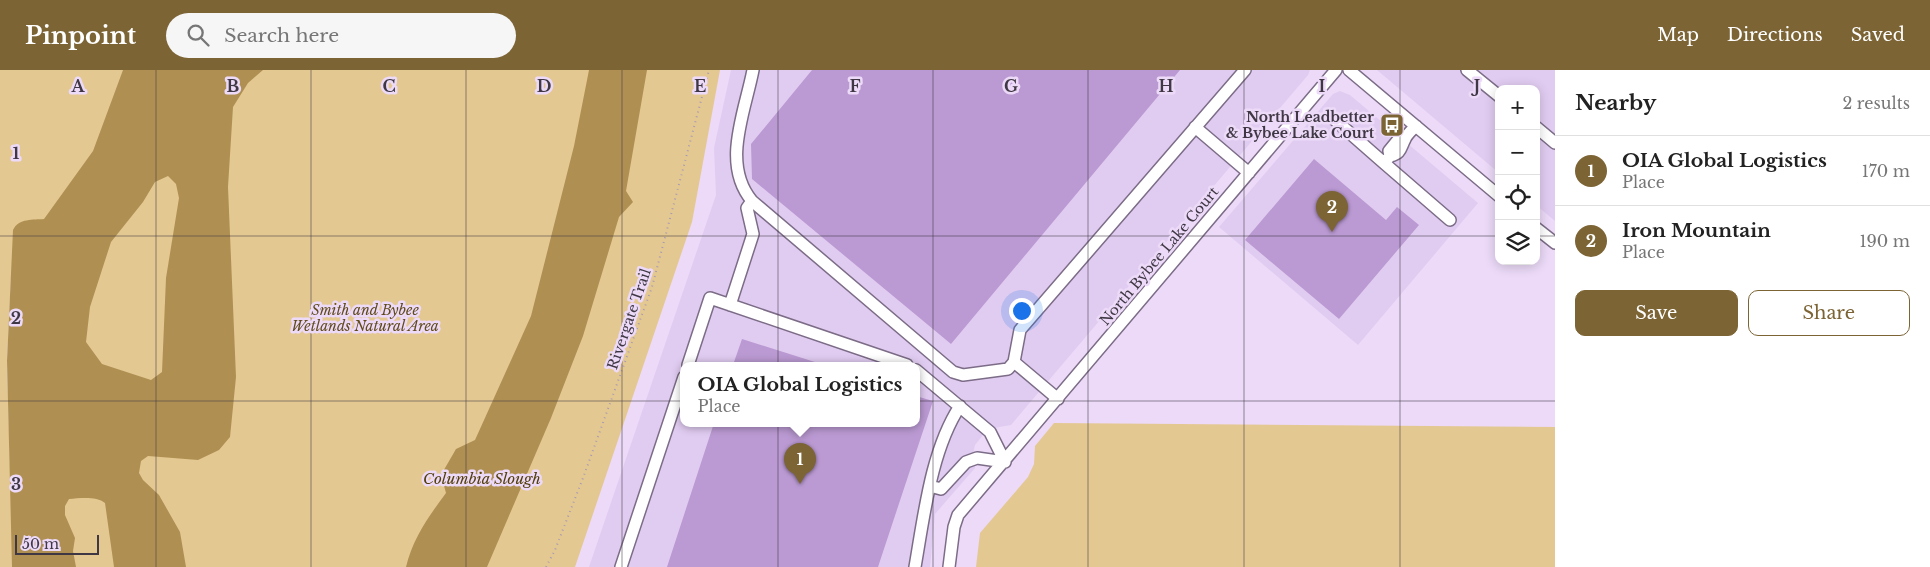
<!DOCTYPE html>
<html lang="en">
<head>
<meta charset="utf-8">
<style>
  :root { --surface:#fff; --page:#f6f6f6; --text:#222; --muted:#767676; --line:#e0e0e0; --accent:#7c6435 }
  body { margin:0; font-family:"Libre Baskerville",serif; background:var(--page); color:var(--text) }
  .controls { position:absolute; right:15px; top:15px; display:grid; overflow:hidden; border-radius:10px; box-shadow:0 2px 12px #0003 }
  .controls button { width:45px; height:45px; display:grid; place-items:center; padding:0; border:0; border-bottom:1px solid var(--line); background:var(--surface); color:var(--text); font:25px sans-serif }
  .scale { position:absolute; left:15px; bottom:12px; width:84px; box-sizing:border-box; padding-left:5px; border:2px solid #3f3844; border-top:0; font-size:14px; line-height:18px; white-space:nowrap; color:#3f3844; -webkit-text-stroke:4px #ecdaf8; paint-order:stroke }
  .you { position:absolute; left:1021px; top:240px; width:18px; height:18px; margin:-12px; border:4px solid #fff; border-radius:50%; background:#1a73e8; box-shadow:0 0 0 8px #1a73e833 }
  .badge { display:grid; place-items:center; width:32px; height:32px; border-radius:50%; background:var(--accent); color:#fff; font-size:16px; font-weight:700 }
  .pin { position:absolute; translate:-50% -41px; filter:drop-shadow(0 1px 2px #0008) }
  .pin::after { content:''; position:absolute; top:26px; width:18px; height:15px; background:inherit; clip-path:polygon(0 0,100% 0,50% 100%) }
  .popup { position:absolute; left:680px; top:292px; width:240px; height:65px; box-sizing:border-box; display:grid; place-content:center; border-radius:10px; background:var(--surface); filter:drop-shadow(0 1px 4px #0005); font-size:16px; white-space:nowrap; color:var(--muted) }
  .popup b { font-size:19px; color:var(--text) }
  .popup::after { content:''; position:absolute; left:50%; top:100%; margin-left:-10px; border:10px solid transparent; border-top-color:var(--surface) }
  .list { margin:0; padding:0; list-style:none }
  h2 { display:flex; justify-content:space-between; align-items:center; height:65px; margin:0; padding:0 20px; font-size:21px }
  h2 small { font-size:16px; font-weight:400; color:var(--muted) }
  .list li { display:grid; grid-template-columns:32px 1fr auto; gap:15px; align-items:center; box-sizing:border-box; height:70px; padding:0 20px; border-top:1px solid var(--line) }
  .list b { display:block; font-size:19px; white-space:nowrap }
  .list p { margin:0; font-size:16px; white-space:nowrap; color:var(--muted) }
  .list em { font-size:16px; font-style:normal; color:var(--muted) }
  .actions { display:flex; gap:10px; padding:15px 20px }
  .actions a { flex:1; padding:11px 0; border:1px solid var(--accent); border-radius:10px; text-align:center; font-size:18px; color:var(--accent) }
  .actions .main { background:var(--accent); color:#fff }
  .icon { flex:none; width:28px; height:28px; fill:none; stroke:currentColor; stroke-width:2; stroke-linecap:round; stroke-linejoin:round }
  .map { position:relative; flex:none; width:1555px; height:497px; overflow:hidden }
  header { display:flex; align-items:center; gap:30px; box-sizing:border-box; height:70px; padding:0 25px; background:var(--accent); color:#fff }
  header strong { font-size:24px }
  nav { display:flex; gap:28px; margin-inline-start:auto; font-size:18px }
  .search { width:350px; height:45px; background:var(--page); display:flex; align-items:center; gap:12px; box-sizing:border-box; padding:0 18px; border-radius:28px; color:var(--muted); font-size:19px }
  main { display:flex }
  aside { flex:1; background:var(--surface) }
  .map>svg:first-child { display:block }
  .built { fill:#e1ccf1; fill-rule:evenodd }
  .green { fill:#e4c892; fill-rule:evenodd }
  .water { fill:#af9052; fill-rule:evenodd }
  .building { fill:#bb9ad3 }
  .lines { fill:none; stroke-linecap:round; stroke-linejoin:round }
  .minor-casing { stroke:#7c6c87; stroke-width:14 }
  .path { stroke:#a99bb2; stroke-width:2; stroke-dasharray:1 4; stroke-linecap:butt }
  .minor { stroke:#fff; stroke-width:11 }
  .grid { fill:none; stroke:#3f3844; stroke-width:1; stroke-opacity:0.55 }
  .labels { text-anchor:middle; stroke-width:5; stroke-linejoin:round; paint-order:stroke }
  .poi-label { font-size:14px; font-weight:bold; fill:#3f3844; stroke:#ecdaf8; text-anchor:end }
  .street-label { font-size:14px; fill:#3f3844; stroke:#ecdaf8 }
  .park-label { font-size:14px; font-style:italic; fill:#604a1a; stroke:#ecdaf8 }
  .water-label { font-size:15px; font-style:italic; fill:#543f0c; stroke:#ecdaf8 }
  .grid-label { font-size:16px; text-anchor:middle; font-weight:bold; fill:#3f3844; stroke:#ecdaf8; stroke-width:5; stroke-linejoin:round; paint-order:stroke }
</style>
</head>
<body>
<header>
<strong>Pinpoint</strong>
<div class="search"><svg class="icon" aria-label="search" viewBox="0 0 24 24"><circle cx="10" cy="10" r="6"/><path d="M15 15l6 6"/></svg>Search here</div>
<nav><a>Map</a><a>Directions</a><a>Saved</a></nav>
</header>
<main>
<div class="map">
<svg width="1555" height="497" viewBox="0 0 1555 497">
  <rect width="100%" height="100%" fill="#ecdaf8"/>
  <path class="built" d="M731 0H1310L1308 5 1011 355 994 358 983 365 975 375 973 384 975 398 935 444 930 497H589L716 125 714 78ZM684 295H916V353H684Z
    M1377 0H1555V151L1536 135V19H1499V103Z
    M1340 21 1350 25 1478 133 1358 275 1219 157 1333 24Z"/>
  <path class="green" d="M0 0H720L692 152 575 497H0ZM11 208 10 397 7 291Z
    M1054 353 1555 357V497H976L980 463 1028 407 1034 394 1035 376Z"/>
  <path class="water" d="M123 0H263L248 13 233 37 228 117 236 307 230 367 219 380 198 390 148 386 141 391 139 403 143 410 159 425 180 462 186 497H114L105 433C97 426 80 428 69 429L65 436V445L75 468 73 481 76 497H12L7 291 13 160C19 148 33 150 44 149L93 81ZM168 106 176 114 179 128 166 208 162 302 151 310 102 294 86 272 90 237 111 172 143 132 155 112Z
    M589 0H647L626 121 633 132 619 147 583 266 551 348 487 497H406C413 468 429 446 446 423L441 405 456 379 475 370 531 246 574 76Z"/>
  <path class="building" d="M812 0H1180L951 274 752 109 751 74Z
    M1314 89 1386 150 1397 137 1419 155 1339 249 1245 170Z
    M742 269 818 293 817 295H733Z
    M916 326 933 331 878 497H667L714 353H916Z"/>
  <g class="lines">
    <g class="minor-casing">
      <path id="minor" d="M753 0C745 42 721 94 752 131L953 302 963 305 1008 299 1014 292 1020 260 1245 0
        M1349 0 1499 126
        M1467 0 1499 26
        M1335 50 1384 93
        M1195 57 1249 103
        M1536 57 1555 73
        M1404 70H1398L1389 81 1390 86C1402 83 1400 78 1405 69 1407 64 1412 60 1416 56
        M1390 86 1384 93 1450 150
        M1536 158 1555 173
        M730 235 753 164 747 138 752 131
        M1014 292 1058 329
        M688 295 710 228 907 295
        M916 300 990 362 1005 392
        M930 416 941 419 966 392 977 388 1005 392
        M621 497 684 307
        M915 497C924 446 931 380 960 336
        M949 497 954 457 958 445 1336 0"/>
    </g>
    <path class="path" d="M546 497 555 480 583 408 652 217 709 0"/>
    <use href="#minor" class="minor"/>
  </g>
  <path class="grid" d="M156 0V497M311 0V497M466 0V497M622 0V497M778 0V497M933 0V497M1088 0V497M1244 0V497M1400 0V497M0 166H1499M1536 166H1555M0 331H1555"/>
  <defs>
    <g id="bus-square" transform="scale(1.25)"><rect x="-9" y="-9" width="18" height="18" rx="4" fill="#7c6435" stroke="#ecdaf8"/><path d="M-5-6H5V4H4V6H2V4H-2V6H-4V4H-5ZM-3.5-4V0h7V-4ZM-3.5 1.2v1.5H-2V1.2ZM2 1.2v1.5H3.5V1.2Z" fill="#fff"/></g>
  </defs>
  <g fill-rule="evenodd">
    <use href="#bus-square" x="1392" y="55"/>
  </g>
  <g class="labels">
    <g class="poi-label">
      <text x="1374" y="52">North Leadbetter<tspan x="1374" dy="16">&amp; Bybee Lake Court</tspan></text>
    </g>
    <g class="street-label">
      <text transform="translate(1159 186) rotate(-50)" y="5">North Bybee Lake Court</text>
      <text transform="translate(629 249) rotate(-71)" y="5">Rivergate Trail</text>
    </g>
    <g class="park-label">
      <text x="365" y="245">Smith and Bybee<tspan x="365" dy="16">Wetlands Natural Area</tspan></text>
    </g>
    <g class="water-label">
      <text x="482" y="414">Columbia Slough</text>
    </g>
  </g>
  <g class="grid-label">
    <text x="78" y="22">A</text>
    <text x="233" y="22">B</text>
    <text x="389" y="22">C</text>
    <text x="544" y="22">D</text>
    <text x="700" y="22">E</text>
    <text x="855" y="22">F</text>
    <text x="1011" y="22">G</text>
    <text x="1166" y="22">H</text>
    <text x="1322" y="22">I</text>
    <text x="1477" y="22">J</text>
    <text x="16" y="89">1</text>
    <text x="16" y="254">2</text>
    <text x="16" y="420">3</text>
  </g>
</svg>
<div class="controls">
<button>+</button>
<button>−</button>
<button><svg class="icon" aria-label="locate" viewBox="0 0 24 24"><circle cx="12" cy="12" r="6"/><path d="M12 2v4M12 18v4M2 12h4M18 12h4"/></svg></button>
<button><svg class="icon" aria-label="layers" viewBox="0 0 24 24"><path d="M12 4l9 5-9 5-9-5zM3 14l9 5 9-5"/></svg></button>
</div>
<div class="scale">50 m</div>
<div class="you"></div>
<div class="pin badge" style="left:800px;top:414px">1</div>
<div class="popup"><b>OIA Global Logistics</b>Place</div>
<div class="pin badge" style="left:1332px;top:162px">2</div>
</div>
<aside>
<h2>Nearby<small>2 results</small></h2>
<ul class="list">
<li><span class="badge">1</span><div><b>OIA Global Logistics</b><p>Place</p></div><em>170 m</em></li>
<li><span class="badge">2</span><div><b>Iron Mountain</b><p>Place</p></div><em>190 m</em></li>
</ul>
<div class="actions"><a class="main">Save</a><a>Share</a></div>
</aside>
</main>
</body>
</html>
